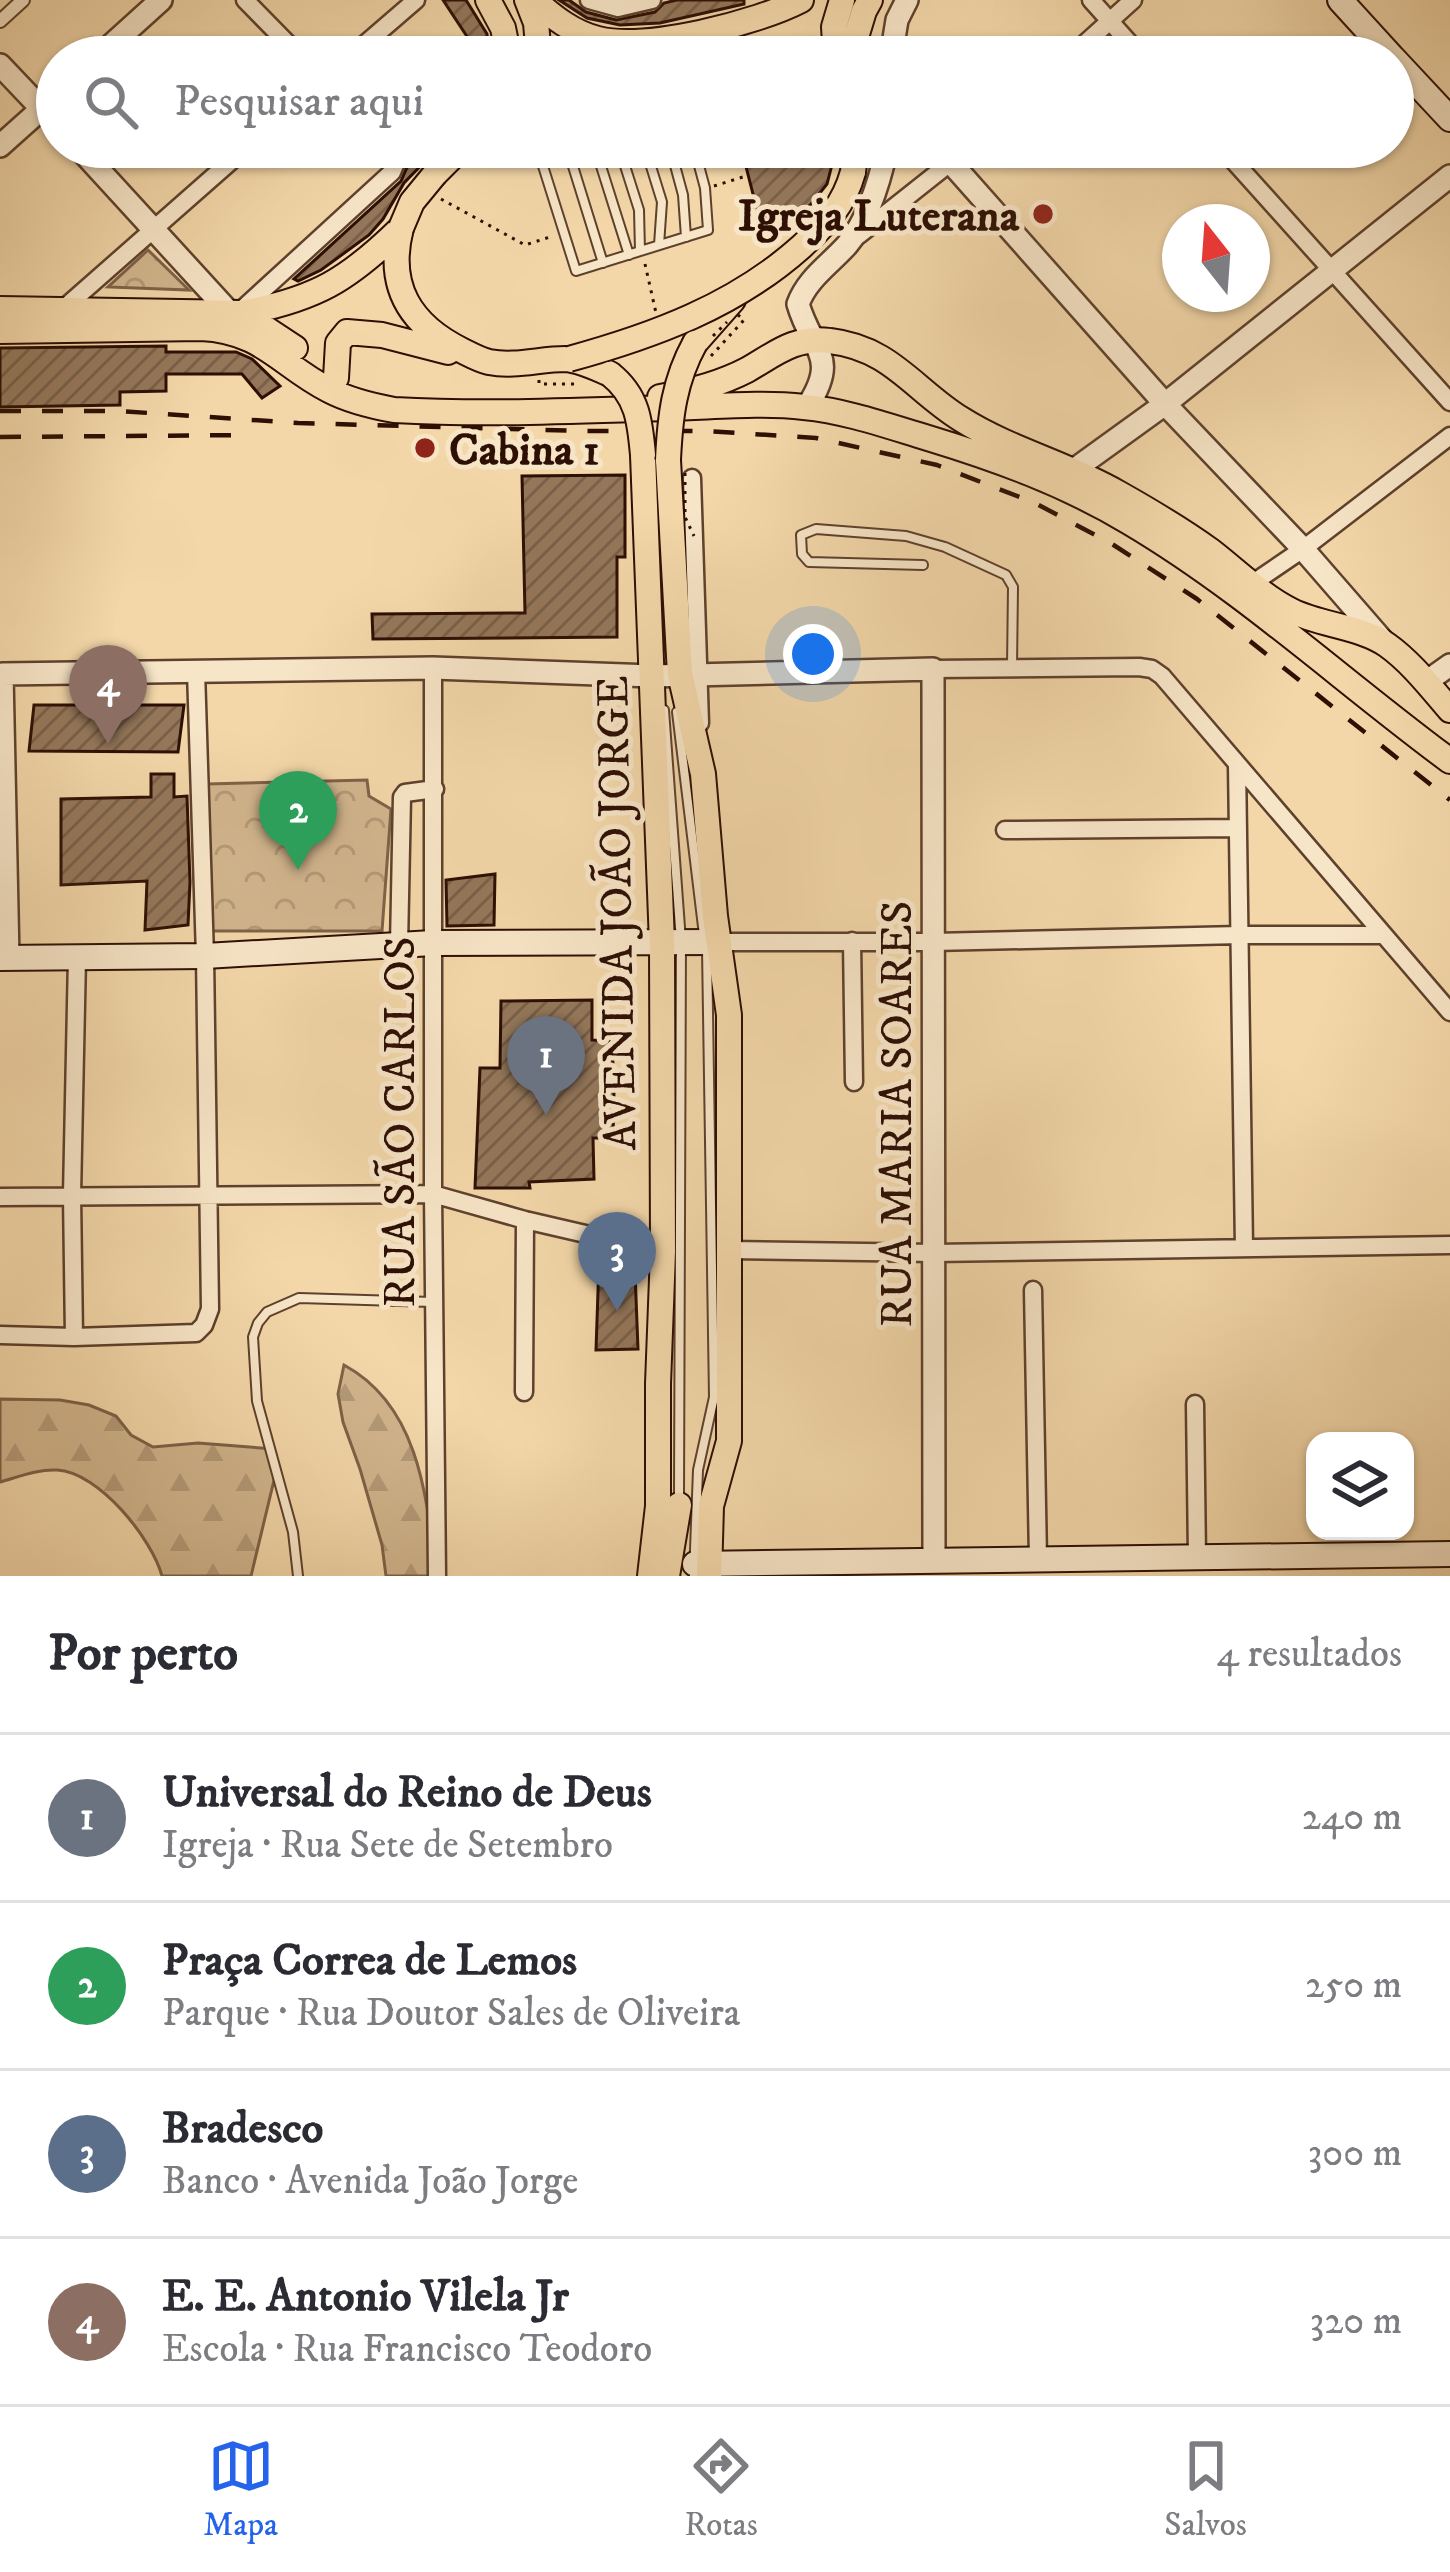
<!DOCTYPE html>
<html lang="pt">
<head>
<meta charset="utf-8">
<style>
  :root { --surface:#fff; --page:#f7f7f7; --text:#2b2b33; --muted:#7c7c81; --line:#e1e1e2; --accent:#2563eb }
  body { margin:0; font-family:"IM FELL DW Pica",serif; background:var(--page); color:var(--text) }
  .controls { position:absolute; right:36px; bottom:36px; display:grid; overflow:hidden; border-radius:24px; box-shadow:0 3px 9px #0004 }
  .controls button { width:108px; height:108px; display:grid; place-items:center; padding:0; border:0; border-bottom:3px solid var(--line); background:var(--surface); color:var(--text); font:60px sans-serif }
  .compass { position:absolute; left:1162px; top:204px; width:108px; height:108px; border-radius:50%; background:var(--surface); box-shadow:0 3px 9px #0004; rotate:343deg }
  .you { position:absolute; left:813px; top:654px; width:42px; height:42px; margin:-30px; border:9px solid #fff; border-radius:50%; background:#1a73e8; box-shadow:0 0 0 18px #1a73e833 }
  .badge { display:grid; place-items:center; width:78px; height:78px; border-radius:50%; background:var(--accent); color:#fff; font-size:39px; font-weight:700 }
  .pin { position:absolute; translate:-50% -99px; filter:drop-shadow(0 3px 6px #0008) }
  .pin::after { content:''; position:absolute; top:63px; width:42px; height:36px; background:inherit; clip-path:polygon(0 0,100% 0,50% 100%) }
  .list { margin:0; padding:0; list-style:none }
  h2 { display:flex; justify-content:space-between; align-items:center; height:156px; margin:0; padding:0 48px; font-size:51px }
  h2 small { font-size:39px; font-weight:400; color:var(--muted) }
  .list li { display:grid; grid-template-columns:78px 1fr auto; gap:36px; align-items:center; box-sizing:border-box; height:168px; padding:0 48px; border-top:3px solid var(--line) }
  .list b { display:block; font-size:45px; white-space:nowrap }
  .list p { margin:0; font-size:39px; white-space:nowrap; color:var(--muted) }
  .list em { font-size:39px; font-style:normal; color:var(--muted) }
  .icon { flex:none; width:66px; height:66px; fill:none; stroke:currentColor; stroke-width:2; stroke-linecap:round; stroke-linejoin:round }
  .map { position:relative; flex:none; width:1450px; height:1576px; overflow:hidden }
  .search { position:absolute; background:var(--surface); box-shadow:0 3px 9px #0004; left:36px; right:36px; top:36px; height:132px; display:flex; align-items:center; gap:30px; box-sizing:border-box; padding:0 42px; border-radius:66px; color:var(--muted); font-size:45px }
  .sheet { height:828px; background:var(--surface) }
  nav { display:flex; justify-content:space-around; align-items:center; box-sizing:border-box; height:168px; border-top:3px solid var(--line); background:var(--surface); font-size:33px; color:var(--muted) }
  nav a { display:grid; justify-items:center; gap:6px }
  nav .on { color:var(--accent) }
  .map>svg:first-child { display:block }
  .forest { fill:url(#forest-firs); stroke:#7f6248; stroke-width:3 }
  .park { fill:url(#park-crowns); stroke:#7f6248; stroke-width:3 }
  .building { fill:url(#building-hatch); stroke:#2d0f04; stroke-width:3 }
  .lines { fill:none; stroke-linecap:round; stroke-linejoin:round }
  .service-casing { stroke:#5e412d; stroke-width:12 }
  .pedestrian-casing { stroke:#5e412d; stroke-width:16 }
  .minor-casing { stroke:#5e412d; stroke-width:21 }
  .tertiary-casing { stroke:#5e412d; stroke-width:26 }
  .secondary-casing { stroke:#2d0f04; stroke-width:28 }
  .primary-casing { stroke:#2d0f04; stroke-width:28 }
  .path { stroke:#2d0f04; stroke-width:3; stroke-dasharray:3 6; stroke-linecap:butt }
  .service { stroke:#f7e5c7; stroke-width:8 }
  .pedestrian { stroke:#f7e5c7; stroke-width:12 }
  .minor { stroke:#f7e5c7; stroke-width:16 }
  .tertiary { stroke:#f7e5c7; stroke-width:21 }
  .secondary { stroke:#f7e5c7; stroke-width:24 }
  .primary { stroke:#f3d7a9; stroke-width:24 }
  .rail { stroke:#2d0f04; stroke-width:4.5; stroke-dasharray:21 21; stroke-linecap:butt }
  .primary-bridge-casing { stroke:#2d0f04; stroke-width:28; stroke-linecap:butt }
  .path-bridge { stroke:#2d0f04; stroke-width:3; stroke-dasharray:3 6; stroke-linecap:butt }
  .primary-bridge { stroke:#f3d7a9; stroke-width:24 }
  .poi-dot { fill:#8f2418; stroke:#f7e5c7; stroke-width:4.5 }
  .labels { text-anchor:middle; stroke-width:10; stroke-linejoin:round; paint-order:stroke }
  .poi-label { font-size:45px; font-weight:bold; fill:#2d0f04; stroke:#f7e5c7; text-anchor:end }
  .street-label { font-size:45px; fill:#2d0f04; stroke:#f7e5c7 }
</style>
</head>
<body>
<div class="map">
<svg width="1450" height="1576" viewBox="0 0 1450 1576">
  <defs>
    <pattern id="forest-firs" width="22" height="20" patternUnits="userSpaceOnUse" patternTransform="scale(3)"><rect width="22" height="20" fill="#d1b58d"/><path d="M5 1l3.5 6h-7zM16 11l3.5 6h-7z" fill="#b49a78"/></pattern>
    <pattern id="park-crowns" width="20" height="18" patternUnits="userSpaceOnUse" patternTransform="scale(3)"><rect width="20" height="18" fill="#d1b58d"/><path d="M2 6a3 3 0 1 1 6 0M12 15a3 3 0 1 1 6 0" fill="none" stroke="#b49a78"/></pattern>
    <pattern id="building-hatch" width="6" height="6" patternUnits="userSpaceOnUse" patternTransform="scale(3)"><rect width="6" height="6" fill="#94775a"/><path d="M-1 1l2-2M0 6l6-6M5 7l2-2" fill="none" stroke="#796048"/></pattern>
  </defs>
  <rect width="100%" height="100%" fill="#f3d7a9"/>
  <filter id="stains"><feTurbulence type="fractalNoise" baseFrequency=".00167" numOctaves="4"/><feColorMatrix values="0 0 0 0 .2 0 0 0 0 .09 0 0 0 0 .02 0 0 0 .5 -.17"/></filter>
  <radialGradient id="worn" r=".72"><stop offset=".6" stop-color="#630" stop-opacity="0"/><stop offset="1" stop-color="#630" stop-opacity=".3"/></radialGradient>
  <path class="forest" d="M344 1365C420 1406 427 1499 436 1576H386L382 1545 360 1469 343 1422 338 1394Z
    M0 1399 60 1400 89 1405 116 1416 131 1435 153 1447 198 1443 274 1449 276 1472 251 1576H162C152 1539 99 1472 57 1470 38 1469 18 1477 0 1482Z"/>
  <path class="park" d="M148 250 189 290 108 287Z
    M367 780 369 796 391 809 382 931H210L207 784Z"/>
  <path class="building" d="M443 0H466L487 34 489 57H470L468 38Z
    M559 0H569L586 12 616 20 655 12 664 3 677 0H744V4L660 23 620 25 587 18Z
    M421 147H439L404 183 383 219 369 235 321 270 298 281 294 279 401 181 411 158Z
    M741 147H833L835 153 827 184 811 204 774 237 763 229 748 232 742 205 754 198Z
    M166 346V352H236L252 359 280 386 262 398 242 374H166V391L120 392V405L0 407V348Z
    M625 475V557H617V637L373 639 372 614 525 613 522 476Z
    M34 705H184L178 752 29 751Z
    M151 774H174V797L187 796 190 882 188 925 145 930 147 881 61 885V799L151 797Z
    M495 874 494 925 447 926 446 880Z
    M592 1000V1040L612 1041 614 1091 613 1138H593L594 1179 529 1182 530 1188H475L480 1068H500L501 1001Z
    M599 1262 635 1272 638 1349 596 1350Z"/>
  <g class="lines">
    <g class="service-casing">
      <path id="service" d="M654 57 756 42 773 45 797 57
        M712 57 733 48
        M537 147 576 271 708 230 705 188 694 147
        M567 147 603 263
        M595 147 629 255
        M619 147 639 210 640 251
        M645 147 662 202 659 245
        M670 147 683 195 686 237
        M467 155 481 147
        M923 565 809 562 802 554 801 535 816 529 906 536 945 547 1006 575 1013 587 1012 666
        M664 710 681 941 679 1498
        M677 712 704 935
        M298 1576 293 1532 257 1401 253 1337 258 1323 267 1312 299 1298 432 1302
        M694 1576 698 1470 714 1397 707 949"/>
    </g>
    <g class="pedestrian-casing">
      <path id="pedestrian" d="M0 21 23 0"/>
    </g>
    <g class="minor-casing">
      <path id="minor" d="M245 0 301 57
        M589 0 618 8 652 0
        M1091 0 1142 57
        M350 57 416 0
        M1070 57 1133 0
        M1221 147 1450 402
        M859 235 970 147
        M63 309 247 147
        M238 313 392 172 398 158 389 147
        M692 478 700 723
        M1253 583 1303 549 1450 436
        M433 668V1194L437 1576
        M933 669 1139 667 1152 669 1162 676 1450 1012
        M1237 765 1244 1248
        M1005 830 1238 828
        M852 941 854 1082
        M719 942H934L1240 935H1384
        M399 945 402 797 405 793 435 789
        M0 1197 433 1194 525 1220 663 1252
        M730 1250 934 1253 1450 1245
        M1033 1290 1038 1559
        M0 1335 74 1337 196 1333 204 1325 210 1309 205 956 196 671
        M74 1337 72 1195 77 957
        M524 1392 525 1220
        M1195 1404 1197 1557"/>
    </g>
    <g class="tertiary-casing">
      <path id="tertiary" d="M98 57 161 0
        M891 57 897 20 907 0
        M0 65 57 125
        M0 146 57 95
        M78 147 230 313
        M937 147 1165 404 1303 549 1383 641
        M807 407C840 356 812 352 798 304 807 279 829 265 847 245 869 219 880 180 887 147
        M1075 469 1165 404 1450 176
        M1426 682 1450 665
        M8 958 2 674 433 668 652 676 933 669 934 1560"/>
    </g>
    <g class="secondary-casing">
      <path id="secondary" d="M1340 0 1392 57
        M1393 58 1450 119
        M0 958 205 956 433 943 719 942
        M695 1564 1450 1554"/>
    </g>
    <g class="primary-casing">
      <path id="primary" d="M488 0 503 28 509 57
        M527 0 536 23 539 57
        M534 0C553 17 573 33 598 39 646 51 757 23 801 0
        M836 57 834 27 842 0
        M850 57 864 11 870 0
        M853 172 856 147
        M435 174 462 147
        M401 228C386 286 410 325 463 351 471 355 480 360 489 362 515 367 540 359 565 359 581 360 596 368 610 374
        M0 309 242 313C316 299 348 280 401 228
        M242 313 295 348
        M0 331 201 328C263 331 280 365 329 390 350 401 372 406 394 410 485 415 577 411 667 408 713 407 759 402 804 407 846 411 888 426 928 438 997 459 1066 484 1129 522 1244 590 1343 682 1450 761
        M695 343 733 300
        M336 378 338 343 347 332 382 335 448 352
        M660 397C689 392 720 384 747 370 775 354 795 336 830 341 891 348 914 390 961 419 1010 450 1068 464 1118 493 1150 511 1182 530 1211 551 1237 571 1263 597 1292 611 1320 625 1362 627 1387 645 1411 662 1431 688 1450 710
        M643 455 662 943 663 1252 658 1384V1506L650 1576
        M668 460 680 674 703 774 715 916 729 1015V1441L711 1506 709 1576
        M667 1576 679 1505"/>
    </g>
    <path class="path" d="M714 186 746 176
      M441 199 525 245 550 237
      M645 264 656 313
      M539 380V384H580"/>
    <use href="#service" class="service"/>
    <use href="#pedestrian" class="pedestrian"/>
    <use href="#minor" class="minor"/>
    <use href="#tertiary" class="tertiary"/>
    <use href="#secondary" class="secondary"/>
    <use href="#primary" class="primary"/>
    <path class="rail" d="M0 411H119L298 423 584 431H705L816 438 937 465 1035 503 1112 544 1197 599 1450 800
      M0 437 249 435"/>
    <g class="primary-bridge-casing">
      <path id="primary-bridge" d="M401 228 412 202 435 174
        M569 359C653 336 735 306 801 247 826 224 844 205 853 172
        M610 374C638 396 640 422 643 455
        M668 460C670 417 674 381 695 343"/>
    </g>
    <path class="path-bridge" d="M713 336 727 322
      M711 356 744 320 738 315
      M685 473V517L694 536"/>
    <use href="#primary-bridge" class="primary-bridge"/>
  </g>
  <g class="poi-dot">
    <circle cx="1043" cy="214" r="12"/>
    <circle cx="425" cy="448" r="12"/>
  </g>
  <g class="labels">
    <g class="poi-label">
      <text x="1019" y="230">Igreja Luterana</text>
      <text x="449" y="464" text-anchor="start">Cabina 1</text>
    </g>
    <g class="street-label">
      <text transform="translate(615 913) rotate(-91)" y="16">AVENIDA JOÃO JORGE</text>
      <text transform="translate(895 1114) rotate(-90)" y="16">RUA MARIA SOARES</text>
      <text transform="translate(398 1122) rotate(-90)" y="16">RUA SÃO CARLOS</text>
    </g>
  </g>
  <rect width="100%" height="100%" filter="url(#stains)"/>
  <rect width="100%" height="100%" fill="url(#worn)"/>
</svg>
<div class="controls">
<button><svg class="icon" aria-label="layers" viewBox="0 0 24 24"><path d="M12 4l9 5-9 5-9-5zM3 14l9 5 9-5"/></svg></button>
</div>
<svg class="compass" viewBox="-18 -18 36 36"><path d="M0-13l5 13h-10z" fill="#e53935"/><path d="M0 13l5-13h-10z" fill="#7c7c81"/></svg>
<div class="you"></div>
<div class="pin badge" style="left:546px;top:1115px;background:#6b7280">1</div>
<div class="pin badge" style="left:298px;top:870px;background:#2e9e5b">2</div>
<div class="pin badge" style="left:617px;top:1311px;background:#5c6f8a">3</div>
<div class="pin badge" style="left:108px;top:744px;background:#8d6e63">4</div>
<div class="search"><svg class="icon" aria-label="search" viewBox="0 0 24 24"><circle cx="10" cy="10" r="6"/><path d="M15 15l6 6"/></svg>Pesquisar aqui</div>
</div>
<section class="sheet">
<h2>Por perto<small>4 resultados</small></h2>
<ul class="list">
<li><span class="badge" style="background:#6b7280">1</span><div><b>Universal do Reino de Deus</b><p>Igreja · Rua Sete de Setembro</p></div><em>240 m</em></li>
<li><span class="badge" style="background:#2e9e5b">2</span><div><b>Praça Correa de Lemos</b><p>Parque · Rua Doutor Sales de Oliveira</p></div><em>250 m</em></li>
<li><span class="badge" style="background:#5c6f8a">3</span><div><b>Bradesco</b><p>Banco · Avenida João Jorge</p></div><em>300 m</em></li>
<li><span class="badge" style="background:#8d6e63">4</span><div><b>E. E. Antonio Vilela Jr</b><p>Escola · Rua Francisco Teodoro</p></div><em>320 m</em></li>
</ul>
</section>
<nav>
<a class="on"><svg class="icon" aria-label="map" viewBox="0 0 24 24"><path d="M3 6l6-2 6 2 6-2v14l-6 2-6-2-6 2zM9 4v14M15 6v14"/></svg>Mapa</a>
<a><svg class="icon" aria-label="directions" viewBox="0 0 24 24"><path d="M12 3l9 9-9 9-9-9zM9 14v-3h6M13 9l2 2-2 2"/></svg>Rotas</a>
<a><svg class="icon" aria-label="saved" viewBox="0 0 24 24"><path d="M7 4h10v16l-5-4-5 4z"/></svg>Salvos</a>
</nav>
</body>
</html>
